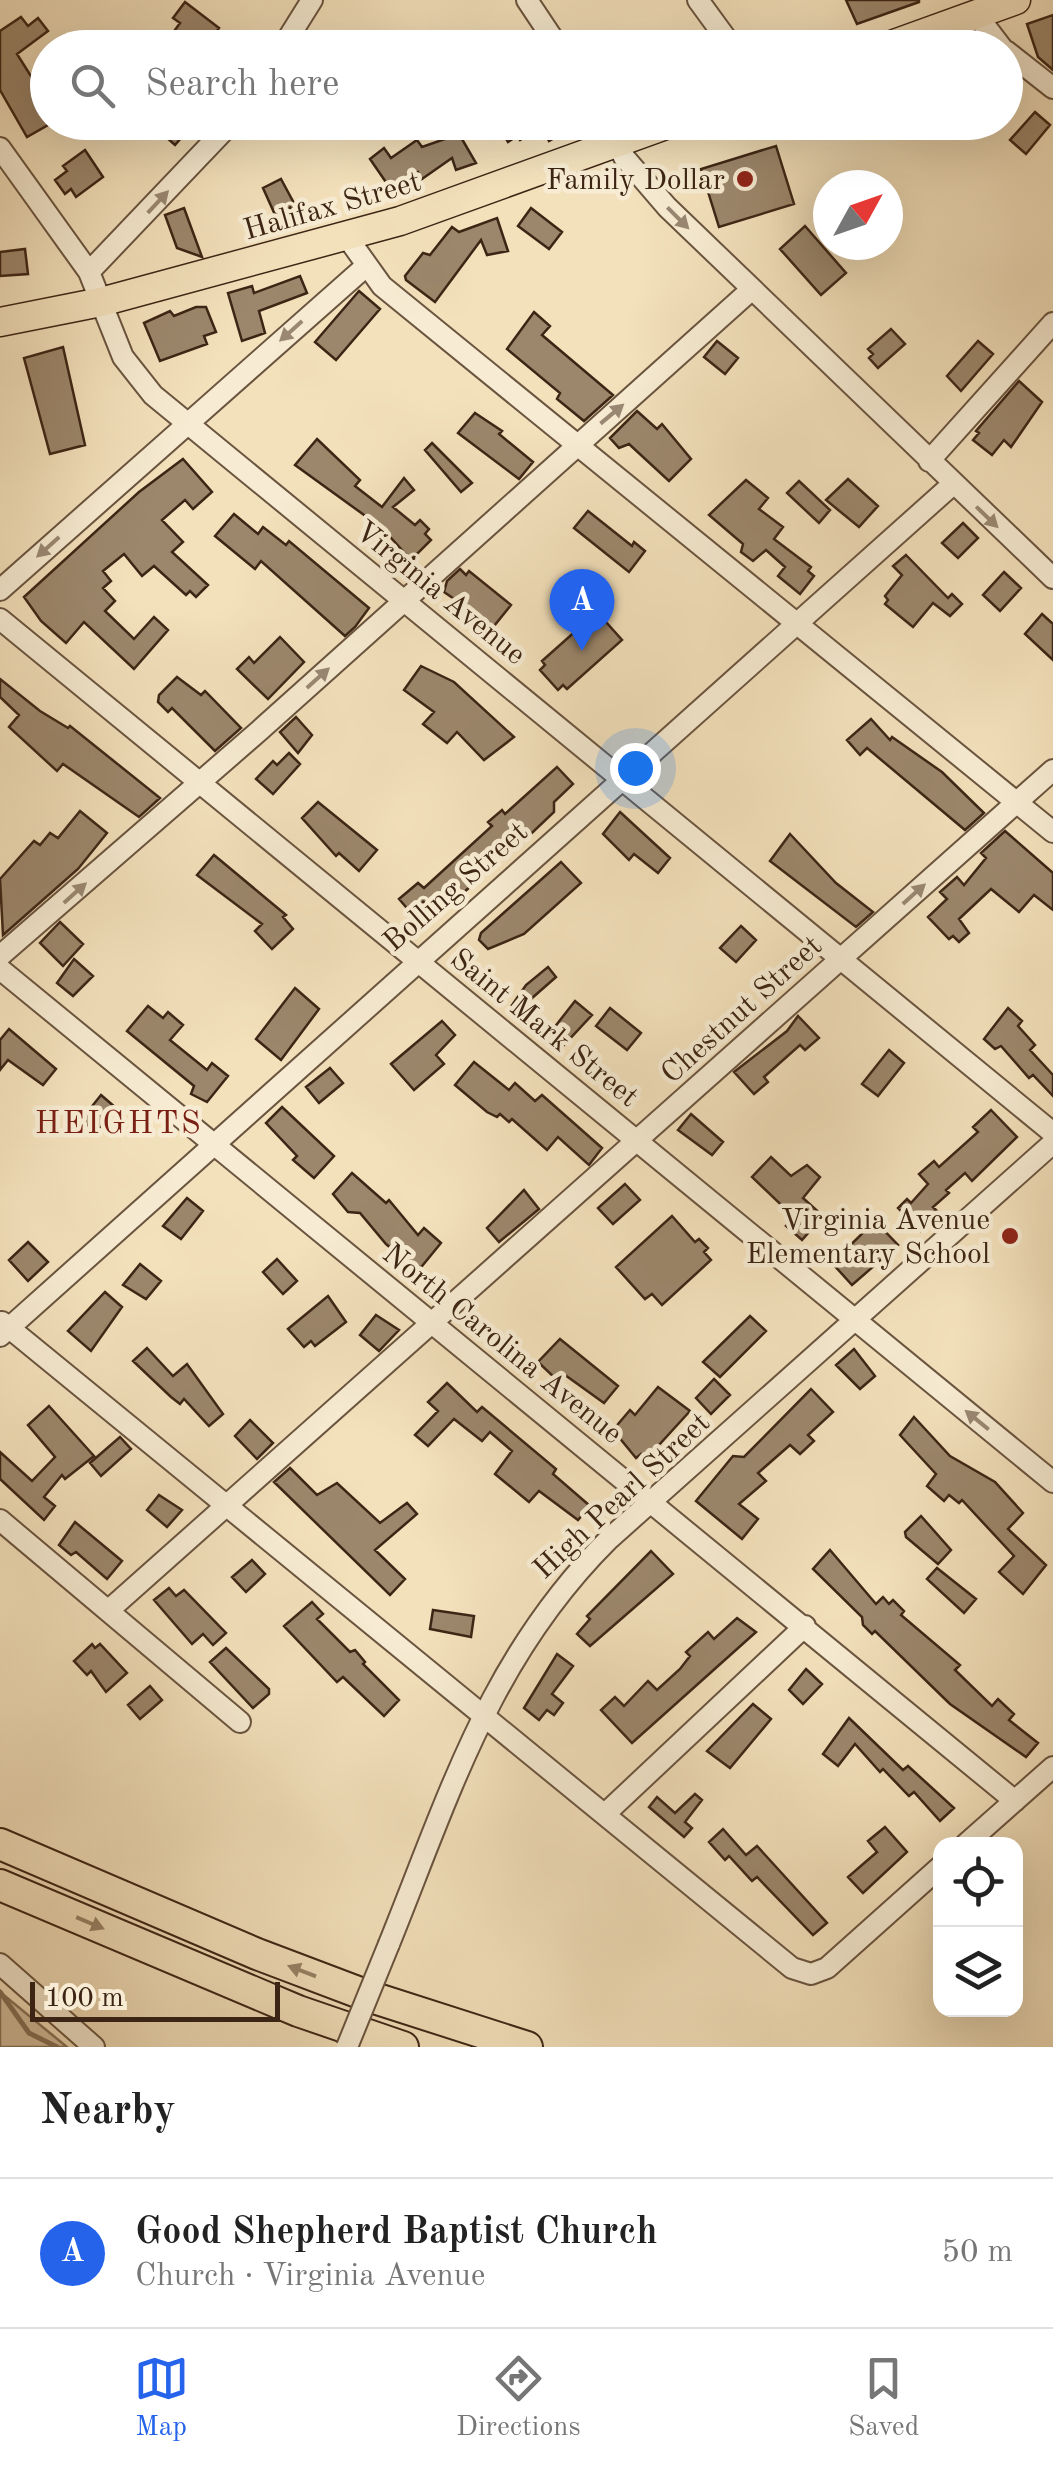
<!DOCTYPE html>
<html lang="en">
<head>
<meta charset="utf-8">
<style>
  :root { --surface:#fff; --page:#f6f6f6; --text:#222; --muted:#767676; --line:#e0e0e0; --accent:#2563eb }
  body { margin:0; font-family:"Old Standard TT",serif; background:var(--page); color:var(--text) }
  .controls { position:absolute; right:30px; bottom:30px; display:grid; overflow:hidden; border-radius:20px; box-shadow:0 10px 40px #0002 }
  .controls button { width:90px; height:90px; display:grid; place-items:center; padding:0; border:0; border-bottom:2px solid var(--line); background:var(--surface); color:var(--text); font:50px sans-serif }
  .compass { position:absolute; left:813px; top:170px; width:90px; height:90px; border-radius:50%; background:var(--surface); box-shadow:0 10px 40px #0002; rotate:50deg }
  .scale { position:absolute; left:30px; bottom:25px; width:250px; box-sizing:border-box; padding-left:10px; border:5px solid #3d2515; border-top:0; font-size:28px; line-height:35px; white-space:nowrap; color:#3d2515; -webkit-text-stroke:8px #f7ecd3; paint-order:stroke }
  .you { position:absolute; left:635px; top:768px; width:35px; height:35px; margin:-25px; border:8px solid #fff; border-radius:50%; background:#1a73e8; box-shadow:0 0 0 15px #1a73e833 }
  .badge { display:grid; place-items:center; width:65px; height:65px; border-radius:50%; background:var(--accent); color:#fff; font-size:32px; font-weight:700 }
  .pin { position:absolute; translate:-50% -82px; filter:drop-shadow(0 2px 5px #0008) }
  .pin::after { content:''; position:absolute; top:52px; width:35px; height:30px; background:inherit; clip-path:polygon(0 0,100% 0,50% 100%) }
  .list { margin:0; padding:0; list-style:none }
  h2 { display:flex; justify-content:space-between; align-items:center; height:130px; margin:0; padding:0 40px; font-size:42px }
  h2 small { font-size:32px; font-weight:400; color:var(--muted) }
  .list li { display:grid; grid-template-columns:65px 1fr auto; gap:30px; align-items:center; box-sizing:border-box; height:150px; padding:0 40px; border-top:2px solid var(--line) }
  .list b { display:block; font-size:38px; white-space:nowrap }
  .list p { margin:0; font-size:32px; white-space:nowrap; color:var(--muted) }
  .list em { font-size:32px; font-style:normal; color:var(--muted) }
  .icon { flex:none; width:55px; height:55px; fill:none; stroke:currentColor; stroke-width:2; stroke-linecap:round; stroke-linejoin:round }
  .map { position:relative; flex:none; width:1053px; height:2047px; overflow:hidden }
  .search { position:absolute; background:var(--surface); box-shadow:0 10px 40px #0002; left:30px; right:30px; top:30px; height:110px; display:flex; align-items:center; gap:25px; box-sizing:border-box; padding:0 35px; border-radius:55px; color:var(--muted); font-size:38px }
  .sheet { height:280px; background:var(--surface) }
  nav { display:flex; justify-content:space-around; align-items:center; box-sizing:border-box; height:140px; border-top:2px solid var(--line); background:var(--surface); font-size:28px; color:var(--muted) }
  nav a { display:grid; justify-items:center; gap:5px }
  nav .on { color:var(--accent) }
  .map>svg:first-child { display:block }
  .green { fill:#d4c1a0; stroke:#88735a; stroke-width:2.5 }
  .lines { fill:none; stroke-linecap:round; stroke-linejoin:round }
  .stream { stroke:#856f57; stroke-width:5 }
  .building { fill:#9c876c; stroke:#3d2515; stroke-width:2.5 }
  .minor-casing { stroke:#6a543f; stroke-width:24 }
  .major-casing { stroke:#3d2515; stroke-width:31 }
  .highway-casing { stroke:#3d2515; stroke-width:34 }
  .minor { stroke:#f7ecd3; stroke-width:20 }
  .major { stroke:#f3e1bc; stroke-width:28 }
  .highway { stroke:#f3e1bc; stroke-width:30 }
  .minor-bridge-casing { stroke:#6a543f; stroke-width:24; stroke-linecap:butt }
  .minor-bridge { stroke:#f7ecd3; stroke-width:20 }
  .oneway { fill:#9a8874 }
  .oneway2 { fill:#988368 }
  .poi-dot { fill:#8f2418; stroke:#f7ecd3; stroke-width:4 }
  .labels { text-anchor:middle; stroke-width:9; stroke-linejoin:round; paint-order:stroke }
  .poi-label { font-size:30px; fill:#3d2515; stroke:#f7ecd3; text-anchor:end }
  .street-label { font-size:30px; fill:#3d2515; stroke:#f7ecd3 }
  .neighbourhood-label { font-size:32px; letter-spacing:2.5px; fill:#7a1f14; stroke:#f7ecd3 }
</style>
</head>
<body>
<div class="map">
<svg width="1053" height="2047" viewBox="0 0 1053 2047">
  <rect width="100%" height="100%" fill="#f3e1bc"/>
  <filter id="stains"><feTurbulence type="fractalNoise" baseFrequency=".002" numOctaves="4"/><feColorMatrix values="0 0 0 0 .2 0 0 0 0 .09 0 0 0 0 .02 0 0 0 .5 -.17"/></filter>
  <radialGradient id="worn" r=".72"><stop offset=".6" stop-color="#630" stop-opacity="0"/><stop offset="1" stop-color="#630" stop-opacity=".3"/></radialGradient>
  <path class="green" d="M0 1991V1992L67 2047H0Z"/>
  <g class="lines">
    <path class="stream" d="M0 1992 29 2033 57 2047"/>
  </g>
  <path class="building" d="M846 0H919V2L857 24Z
    M185 2 219 28 204 48H162L180 23 173 18Z
    M1053 15V70L1038 57 1027 24Z
    M21 17 28 26 38 18 48 31 17 54 48 103V125L27 137 0 90V31Z
    M1035 112 1050 125 1026 154 1010 140Z
    M149 122H195L175 145Z
    M496 122H558L563 133 549 141 541 126 520 140 517 136 508 142Z
    M455 127 476 163 456 170 452 158 422 179 418 172 392 191 370 159 384 148 391 158 417 140 422 147 445 139 442 130Z
    M776 146 794 204 719 227 701 169Z
    M85 150 103 177 76 197 71 189 65 194 55 180 67 171 63 166Z
    M281 179 302 218 281 228 263 188Z
    M184 208 202 257 177 248 165 215Z
    M531 208 562 232 549 249 518 226Z
    M497 218 508 251 487 255 481 240 435 302 406 280 405 276 423 253 430 255 452 227 459 232Z
    M805 226 846 273 821 295 780 249Z
    M25 249 28 274 0 276V252Z
    M300 276 307 293 259 311 265 333 242 341 228 293 252 286 254 293Z
    M359 291 380 309 336 360 315 342Z
    M196 307H206L216 332 204 336 207 344 160 361 144 323 170 311 174 316Z
    M534 312 550 326 542 335 613 395 584 421 557 399 560 393 507 349Z
    M891 329 905 344 878 368 869 358 873 354 868 349Z
    M717 341 738 358 725 374 704 357Z
    M978 341 993 354 961 391 947 376Z
    M63 347 85 445 50 454 24 358Z
    M1019 381 1042 402 1011 447 1004 440 992 455 973 440 979 433 976 431Z
    M637 411 657 429 662 424 691 459 669 481 629 444 619 448 610 438Z
    M475 413 502 431 499 434 533 462 519 479 458 433Z
    M317 439 360 480 355 486 382 507 404 478 414 490 393 507 415 525 420 520 429 529 425 534 431 540 411 560 382 528 295 465Z
    M432 443 472 483 461 492 425 450Z
    M183 459 212 492 193 509 185 500 162 520 183 542 172 552 208 585 196 597 190 591 186 595 154 566 142 576 124 554 103 571 111 581 103 588 115 601 105 611 134 639 154 617 168 630 134 669 84 622 66 643 41 621 24 597 139 492Z
    M848 479 878 506 859 527 826 500Z
    M746 480 768 498 759 509 783 527 774 539 811 567 808 571 814 576 800 594 778 576 785 567 766 550 753 561 741 552 743 544 709 515Z
    M799 481 830 510 819 523 787 493Z
    M588 511 632 546 634 542 645 551 629 572 574 528Z
    M234 514 258 534 263 527 286 545 289 541 369 608 355 627 345 636 261 561 255 569 215 536Z
    M963 523 978 538 958 558 942 543Z
    M906 555 948 598 952 594 962 604 950 616 933 603 913 627 885 604 888 600 885 596 902 575 893 566Z
    M460 569 466 575 469 571 511 605 494 626 444 592 447 581Z
    M1004 572 1021 588 1000 611 983 595Z
    M597 612 622 640 567 689 563 685 558 690 540 670 545 665 542 661Z
    M1042 614 1053 624V660L1025 634Z
    M280 637 304 662 268 699 237 669 249 657 254 663Z
    M421 666 454 682 514 737 484 760 457 732 447 743 423 724 434 712 404 690Z
    M177 677 201 695 205 691 241 728 215 751 172 708 168 712 158 702 159 695Z
    M0 679 40 711 68 728 70 726 160 798 139 817 63 764 57 771 9 727 19 715 0 697Z
    M296 717 312 735 298 753 280 732Z
    M871 719 890 740 892 737 942 772 984 813 965 830 867 748 860 755 847 740Z
    M289 753 300 764 273 794 256 779 273 761 277 765Z
    M557 767 573 784 554 802V812L515 849 503 838 481 856 491 868 424 928 399 899 418 883 424 888 492 826 488 822 502 810 505 814Z
    M318 802 377 850 359 871 339 853 336 856 302 818Z
    M80 811 107 833 78 869 3 935 0 879 34 841 40 845 50 833 58 838Z
    M620 812 670 858 658 873 634 854 629 860 603 834Z
    M1005 831 1053 873V910L1034 895 1019 912 991 889 959 919 969 933 959 942 953 936 949 939 928 917 947 899 940 892 957 877 964 885 986 858 981 853Z
    M790 834 836 883 873 912 856 927 770 861Z
    M214 855 286 915 283 917 293 929 272 949 255 931 262 924 197 875Z
    M561 862 581 883 524 934 488 949 479 940 481 933Z
    M60 922 83 944 63 966 40 943Z
    M741 926 756 940 736 962 720 948Z
    M74 959 93 976 73 996 57 983Z
    M548 967 556 977 515 1013 510 1008 526 985Z
    M295 988 319 1009 281 1060 256 1039Z
    M575 1001 592 1015 564 1045 550 1033Z
    M148 1006 163 1018 168 1012 183 1025 170 1040 207 1070 212 1063 228 1076 207 1102 191 1094 194 1086 127 1031Z
    M610 1008 641 1033 627 1050 596 1026Z
    M1008 1008 1022 1021 1018 1026 1035 1045 1030 1050 1053 1075V1096L1033 1075 1029 1078 1001 1046 995 1049 984 1039Z
    M798 1016 819 1038 805 1050 800 1045 764 1077 768 1082 754 1094 734 1072 787 1031Z
    M442 1021 455 1035 436 1055 444 1064 414 1090 391 1064Z
    M9 1029 56 1069 43 1085 8 1060 0 1070V1040Z
    M889 1050 904 1063 878 1096 862 1084Z
    M474 1062 509 1090 515 1083 535 1101 542 1095 602 1148 589 1165 558 1137 547 1150 512 1119 509 1122 500 1114 497 1117 487 1112 455 1085Z
    M330 1068 343 1083 319 1103 306 1087Z
    M101 1095 116 1108 97 1132 81 1120Z
    M282 1107 334 1156 314 1178 293 1160 297 1156 266 1123Z
    M991 1110 1017 1137 972 1181 965 1173 946 1190 949 1193 933 1207 937 1211 934 1218 921 1231 898 1208 907 1199 911 1203 928 1184 919 1174 934 1161 939 1167 978 1132 973 1127Z
    M691 1114 723 1142 712 1155 678 1130Z
    M771 1157 791 1176 807 1165 820 1177 803 1198 823 1216 802 1240 786 1226 794 1217 752 1177Z
    M352 1173 386 1203 389 1200 418 1235 424 1228 441 1243 418 1271 386 1244 360 1213 348 1212 333 1194Z
    M625 1184 640 1200 613 1224 598 1208Z
    M524 1190 539 1209 499 1242 487 1228Z
    M187 1198 203 1211 181 1239 163 1226Z
    M672 1216 695 1242 699 1239 708 1248 704 1252 711 1260 662 1305 652 1294 645 1299 616 1267Z
    M875 1221 898 1245 852 1285 832 1263Z
    M28 1242 48 1262 28 1281 9 1260Z
    M277 1259 297 1281 283 1294 263 1272Z
    M140 1264 161 1281 146 1299 123 1285Z
    M105 1292 122 1307 91 1351 68 1331Z
    M328 1296 346 1322 315 1346 311 1341 304 1347 288 1329Z
    M376 1315 399 1330 379 1351 360 1335Z
    M750 1316 766 1331 720 1377 703 1362Z
    M560 1339 618 1386 604 1403 565 1375 559 1382 538 1362Z
    M147 1348 173 1376 187 1364 223 1414 209 1426 184 1399 180 1404 171 1397 133 1361Z
    M854 1349 875 1376 860 1389 836 1365Z
    M714 1379 730 1395 711 1414 696 1398Z
    M447 1383 477 1412 482 1407 556 1469 553 1474 590 1506 578 1520 539 1491 529 1502 495 1474 512 1451 490 1432 482 1441 454 1419 428 1446 415 1435 438 1411 428 1402Z
    M658 1387 690 1411 659 1445 668 1456 653 1469 641 1454 636 1458 613 1430 630 1410 635 1415Z
    M811 1389 833 1412 808 1435 814 1441 800 1454 790 1445 758 1473 766 1481 739 1504 758 1519 742 1539 696 1501 733 1456 744 1457Z
    M49 1406 94 1456 65 1479 62 1475 44 1497 55 1506 44 1520 0 1479V1452L32 1481 55 1457 28 1425Z
    M914 1417 950 1456 995 1482 1023 1513 1008 1529 1046 1565 1023 1594 999 1572 1014 1556 962 1500 959 1503 949 1495 944 1501 927 1486 936 1474 900 1435Z
    M250 1420 273 1443 257 1459 235 1436Z
    M120 1437 131 1449 101 1476 90 1463Z
    M290 1468 317 1495 337 1483 380 1523 407 1503 417 1514 375 1550 405 1579 390 1595 274 1482Z
    M159 1495 182 1510 167 1527 147 1510Z
    M921 1516 951 1550 938 1564 906 1537 905 1532Z
    M75 1522 122 1561 107 1579 76 1552 71 1555 59 1545Z
    M830 1550 876 1604 883 1597 889 1604 893 1600 904 1611 901 1615 960 1665 955 1670 992 1706 998 1699 1014 1714 1009 1720 1038 1743 1026 1757 950 1704 875 1631 872 1634 863 1625 862 1617 813 1569Z
    M651 1551 673 1574 590 1646 577 1634 590 1619 587 1616Z
    M252 1560 265 1574 246 1592 232 1577Z
    M937 1568 976 1599 964 1613 927 1579Z
    M169 1588 176 1596 184 1590 226 1633 213 1645 203 1634 192 1644 154 1600Z
    M312 1602 323 1614 317 1619 350 1652 355 1650 365 1662 363 1664 399 1700 384 1716 343 1677 337 1682 284 1626Z
    M433 1610 474 1616 471 1637 430 1629Z
    M737 1618 756 1632 632 1743 601 1710 615 1697 624 1706 648 1681 657 1690 680 1669 690 1656 686 1652 708 1632 714 1639Z
    M92 1644 95 1648 100 1644 127 1673 106 1692 91 1671 87 1675 74 1661Z
    M226 1648 269 1689V1694L253 1708 210 1662Z
    M557 1654 573 1666 552 1694 563 1703 554 1715 547 1710 539 1720 524 1708Z
    M806 1669 822 1684 803 1704 789 1690Z
    M150 1686 162 1700 140 1719 128 1705Z
    M753 1704 771 1719 730 1768 707 1751Z
    M849 1718 903 1770 908 1766 954 1808 940 1821 914 1792 909 1796 883 1769 880 1772 855 1744 838 1766 823 1754Z
    M695 1794 702 1800 685 1822 692 1828 684 1837 649 1807 657 1797 675 1813Z
    M885 1827 907 1852 863 1893 848 1877 877 1852 868 1841Z
    M723 1829 746 1855 757 1846 827 1923 813 1935 757 1877 752 1881 729 1856 725 1860 709 1842Z"/>
  <g class="lines">
    <g class="minor-casing">
      <path id="minor" d="M527 0 559 48
        M698 0 733 48
        M976 14 1002 48
        M282 48 312 0
        M1006 51 1053 88
        M608 122 624 157 667 207 1053 578
        M0 148 89 272 123 357 153 395 1053 1133
        M347 237 382 286 1053 832
        M89 272 232 122
        M929 461 1053 323
        M0 590 365 267
        M0 619 1053 1482
        M0 956 259 731 751 290
        M0 969 1015 1801
        M2 1322 792 1968 811 1974 827 1968 940 1867
        M0 1336 953 484
        M0 1520 240 1722
        M109 1610 1053 770
        M605 1814 805 1626
        M966 1844 1053 1767
        M389 1944C450 1793 491 1656 609 1539L1053 1143
        M0 1964 94 2047"/>
    </g>
    <g class="major-casing">
      <path id="major" d="M883 48 1016 0
        M0 322 101 302 400 221 674 122"/>
    </g>
    <g class="highway-casing">
      <path id="highway" d="M0 1844 257 1954 368 1996 527 2047
        M0 1885 298 2011 403 2047"/>
    </g>
    <use href="#minor" class="minor"/>
    <use href="#major" class="major"/>
    <use href="#highway" class="highway"/>
    <g class="minor-bridge-casing">
      <path id="minor-bridge" d="M347 2047 389 1944"/>
    </g>
    <use href="#minor-bridge" class="minor-bridge"/>
  </g>
  <defs><path id="oneway-solid" d="M-6-.8H1V-3.2L6.5 0L1 3.2V.8H-6Z" transform="scale(2.5)"/></defs>
  <g class="oneway">
    <use href="#oneway-solid" transform="translate(158 202) rotate(-47)"/>
    <use href="#oneway-solid" transform="translate(678 218) rotate(45)"/>
    <use href="#oneway-solid" transform="translate(291 331) rotate(138)"/>
    <use href="#oneway-solid" transform="translate(612 414) rotate(-40)"/>
    <use href="#oneway-solid" transform="translate(987 517) rotate(44)"/>
    <use href="#oneway-solid" transform="translate(48 547) rotate(138)"/>
    <use href="#oneway-solid" transform="translate(318 678) rotate(-42)"/>
    <use href="#oneway-solid" transform="translate(75 893) rotate(-42)"/>
    <use href="#oneway-solid" transform="translate(914 894) rotate(-42)"/>
    <use href="#oneway-solid" transform="translate(977 1420) rotate(-141)"/>
  </g>
  <g class="oneway2">
    <use href="#oneway-solid" transform="translate(90 1923) rotate(23)"/>
    <use href="#oneway-solid" transform="translate(302 1971) rotate(-159)"/>
  </g>
  <g class="poi-dot">
    <circle cx="745" cy="179" r="10"/>
    <circle cx="1010" cy="1236" r="10"/>
  </g>
  <g class="labels">
    <g class="poi-label">
      <text x="725" y="189">Family Dollar</text>
      <text x="990" y="1229">Virginia Avenue<tspan x="990" dy="34">Elementary School</tspan></text>
    </g>
    <g class="street-label">
      <text transform="translate(332 205) rotate(-16)" y="10">Halifax Street</text>
      <text transform="translate(441 592) rotate(39)" y="10">Virginia Avenue</text>
      <text transform="translate(455 886) rotate(-41)" y="10">Bolling Street</text>
      <text transform="translate(741 1009) rotate(-42)" y="10">Chestnut Street</text>
      <text transform="translate(545 1027) rotate(39)" y="10">Saint Mark Street</text>
      <text transform="translate(503 1343) rotate(39)" y="10">North Carolina Avenue</text>
      <text transform="translate(621 1495) rotate(-43)" y="10">High Pearl Street</text>
    </g>
    <g class="neighbourhood-label">
      <text x="119" y="1133">HEIGHTS</text>
    </g>
  </g>
  <rect width="100%" height="100%" filter="url(#stains)"/>
  <rect width="100%" height="100%" fill="url(#worn)"/>
</svg>
<div class="controls">
<button><svg class="icon" aria-label="locate" viewBox="0 0 24 24"><circle cx="12" cy="12" r="6"/><path d="M12 2v4M12 18v4M2 12h4M18 12h4"/></svg></button>
<button><svg class="icon" aria-label="layers" viewBox="0 0 24 24"><path d="M12 4l9 5-9 5-9-5zM3 14l9 5 9-5"/></svg></button>
</div>
<svg class="compass" viewBox="-18 -18 36 36"><path d="M0-13l5 13h-10z" fill="#e53935"/><path d="M0 13l5-13h-10z" fill="#767676"/></svg>
<div class="scale">100 m</div>
<div class="you"></div>
<div class="pin badge" style="left:582px;top:651px">A</div>
<div class="search"><svg class="icon" aria-label="search" viewBox="0 0 24 24"><circle cx="10" cy="10" r="6"/><path d="M15 15l6 6"/></svg>Search here</div>
</div>
<section class="sheet">
<h2>Nearby<small></small></h2>
<ul class="list">
<li><span class="badge">A</span><div><b>Good Shepherd Baptist Church</b><p>Church · Virginia Avenue</p></div><em>50 m</em></li>
</ul>
</section>
<nav>
<a class="on"><svg class="icon" aria-label="map" viewBox="0 0 24 24"><path d="M3 6l6-2 6 2 6-2v14l-6 2-6-2-6 2zM9 4v14M15 6v14"/></svg>Map</a>
<a><svg class="icon" aria-label="directions" viewBox="0 0 24 24"><path d="M12 3l9 9-9 9-9-9zM9 14v-3h6M13 9l2 2-2 2"/></svg>Directions</a>
<a><svg class="icon" aria-label="saved" viewBox="0 0 24 24"><path d="M7 4h10v16l-5-4-5 4z"/></svg>Saved</a>
</nav>
</body>
</html>
